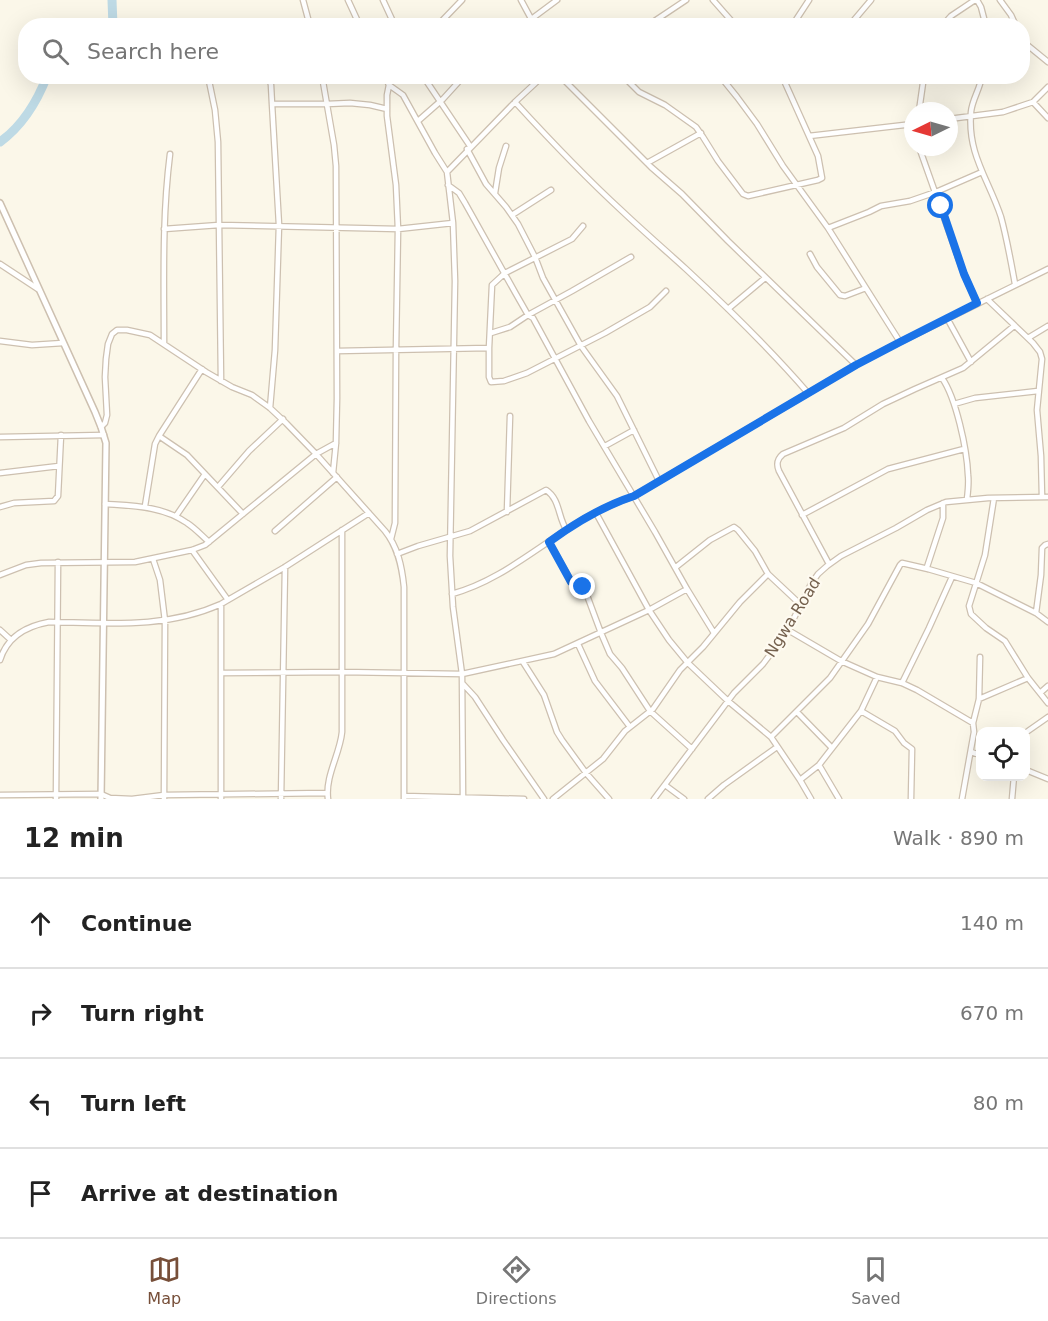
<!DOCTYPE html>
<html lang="en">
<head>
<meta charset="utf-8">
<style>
  :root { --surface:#fff; --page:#f6f6f6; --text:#222; --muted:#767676; --line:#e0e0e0; --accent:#774f39 }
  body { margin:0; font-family:"DejaVu Sans",sans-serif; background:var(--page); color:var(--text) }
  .controls { position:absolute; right:18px; bottom:18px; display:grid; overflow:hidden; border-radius:12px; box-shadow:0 6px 24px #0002 }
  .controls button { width:54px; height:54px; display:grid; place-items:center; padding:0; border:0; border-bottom:2px solid var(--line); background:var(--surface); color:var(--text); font:30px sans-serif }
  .compass { position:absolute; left:904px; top:102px; width:54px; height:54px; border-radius:50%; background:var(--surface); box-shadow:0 6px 24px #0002; rotate:265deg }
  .stop { position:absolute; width:18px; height:18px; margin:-14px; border:4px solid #1a73e8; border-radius:50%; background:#fff }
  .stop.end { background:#1a73e8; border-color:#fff; box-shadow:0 2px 6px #0008 }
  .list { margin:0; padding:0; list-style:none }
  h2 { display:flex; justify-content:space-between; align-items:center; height:78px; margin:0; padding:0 24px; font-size:26px }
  h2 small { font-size:20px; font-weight:400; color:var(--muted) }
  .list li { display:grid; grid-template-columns:39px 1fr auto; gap:18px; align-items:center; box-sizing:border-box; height:90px; padding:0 24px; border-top:2px solid var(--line) }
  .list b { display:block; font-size:22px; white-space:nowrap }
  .list em { font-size:20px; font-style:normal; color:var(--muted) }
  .icon { flex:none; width:33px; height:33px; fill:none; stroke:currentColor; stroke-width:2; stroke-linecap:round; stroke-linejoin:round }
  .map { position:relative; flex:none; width:1048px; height:799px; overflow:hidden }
  .search { position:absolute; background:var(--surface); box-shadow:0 6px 24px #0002; left:18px; right:18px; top:18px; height:66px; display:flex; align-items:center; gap:15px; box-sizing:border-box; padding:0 21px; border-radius:24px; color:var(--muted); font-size:22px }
  .sheet { height:438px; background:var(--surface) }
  nav { display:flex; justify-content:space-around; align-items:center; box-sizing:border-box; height:84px; border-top:2px solid var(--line); background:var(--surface); font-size:16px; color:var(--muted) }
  nav a { display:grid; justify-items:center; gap:3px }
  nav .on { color:var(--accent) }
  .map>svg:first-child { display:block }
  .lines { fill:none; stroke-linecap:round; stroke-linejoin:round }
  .river { stroke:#bedae5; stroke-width:9 }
  .minor-casing { stroke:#cdc0b0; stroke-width:7 }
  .tertiary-casing { stroke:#cdc0b0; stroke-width:8 }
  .minor { stroke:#fff; stroke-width:4.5 }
  .tertiary { stroke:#fff; stroke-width:5 }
  .route { stroke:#1a73e8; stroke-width:8 }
  .labels { text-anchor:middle; stroke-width:4.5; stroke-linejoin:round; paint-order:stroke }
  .street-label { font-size:16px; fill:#75614e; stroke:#fefaf0 }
</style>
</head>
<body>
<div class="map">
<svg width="1048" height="799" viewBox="0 0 1048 799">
  <rect width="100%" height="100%" fill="#fbf7e9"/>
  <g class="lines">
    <path class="river" d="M112 0 113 26
      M0 142C22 126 37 102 47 76"/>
    <g class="minor-casing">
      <path id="minor" d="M303 0 310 26
        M348 0 360 26
        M383 0 395 26
        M521 0 535 26
        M713 0 736 26
        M977 0 981 7 986 26
        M1000 0 1011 15 1016 26
        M250 23 251 26
        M437 26 462 0
        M522 26 557 0
        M647 26 686 0
        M792 26 809 0
        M849 26 871 0
        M942 26 951 16 975 0
        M1022 38 1026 44 1048 62
        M208 76 215 110 218 142 221 381
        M269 76 271 85 272 104 279 225 275 350 270 408
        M322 76 334 145 336 166 337 398 336 443 333 473
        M385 76 389 85 387 95V116L396 185 398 229 396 350 395 523 391 539
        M423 76 470 146
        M560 76 651 167 682 194 728 241 856 365
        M623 76 639 92 665 105 696 127 703 137 718 161 743 194 748 196 818 180 822 178 818 156 782 76
        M720 76 737 97 757 124 783 166 828 228 900 342
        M982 76C980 89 972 100 971 112 967 154 989 180 1001 217 1007 239 1011 262 1015 284
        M860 79 880 76
        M389 85 403 95 435 153 447 172 453 223 455 281 450 556 453 607 462 674 463 799
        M515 102C549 139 584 176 621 210 642 230 664 249 686 269 728 308 770 349 808 393
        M1033 102 1048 118
        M272 104H327L350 103 370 105 387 109
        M919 111 924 76
        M949 119 1003 112 1033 102 1048 87
        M418 121 443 99 464 76
        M809 136 913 124
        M919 147 964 274 977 303
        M467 149 486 184 506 207 518 224 535 257 543 278 581 346 617 396 659 481
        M647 163 701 133
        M447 172 515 102 543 76
        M448 185 459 193 465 203 516 294 528 315 533 318 589 421 655 532 687 589 714 633
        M495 193 499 168 506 146
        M512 215 551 190
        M583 226 572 239 505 273 492 285 489 348V377L491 382 504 381 527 373 605 333 650 307 666 291
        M828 228 869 212 881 206 910 201 936 192 982 172
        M164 229 219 225 398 229 453 223
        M810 254 817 267 840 295 845 296 866 288
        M0 264 38 289
        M987 299 1033 343 1040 352 1042 359 1037 410 1041 456 1042 497
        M728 309 765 278
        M947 318 971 362
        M491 333 510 327 528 315 572 291 631 257
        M1028 338 1048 326
        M0 341 32 345 63 343
        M164 343C164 280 162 217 170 154
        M337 351 489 348
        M942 378C956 398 967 449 968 475 969 483 968 491 967 499
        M954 404 975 398 1038 391
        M101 427 105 423 107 415 105 377 106 359 108 344 112 334 117 330H127L150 335 206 372 232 387 252 395 270 408 286 423 316 454 385 531C398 547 402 567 404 587V799
        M159 436 187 455 243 514
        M0 437 104 435
        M605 446 634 430
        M0 473 59 466
        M218 487 249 451 283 419
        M994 498 985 555 969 606 971 614 986 628 1005 641 1028 678 1048 703
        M105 504C133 506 163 506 187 523 195 528 202 536 209 542
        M145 506 155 444 159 436 202 369
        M0 507 14 503 54 501 58 496 61 435
        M507 512 510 416
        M596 513 649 610 669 640 688 663 728 701 771 737 800 780 811 799
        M802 515 888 469 964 449
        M176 516 205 474
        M275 531 337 477
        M549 542 571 581 585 590 601 633 610 654 622 668 650 711 692 749
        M192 550 228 600
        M397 554 418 546 470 531 546 490C560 499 558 517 566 529
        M153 559 160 580 165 621 164 799
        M829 564 779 471C776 464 777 459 783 454L844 428 883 404 915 389 963 368 1014 326
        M676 567 710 540 734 527 738 530 755 551 768 574 800 604
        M928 569 927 567 943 518V503
        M0 575 26 565 41 563 135 562 192 550 205 545 316 454 336 443
        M452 594C496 582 530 553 568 529 588 515 611 504 634 496L856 365 900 342 1048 269
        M1036 613 1041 575 1042 548 1045 545 1048 544
        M0 630 11 640
        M788 630 841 661 877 677 902 683 917 690 973 723
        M578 644 595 681 630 727
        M0 660C7 637 27 626 49 622 107 623 166 629 221 604L285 567 369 513
        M523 662 544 695 557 732 562 740 586 773 609 799
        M222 673 342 672 462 674 554 654 649 610 687 589
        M902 683 929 628 952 577
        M463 684 475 697 503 740 544 799
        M1040 693 1048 686
        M979 699 1028 678
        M861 711 895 731 904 743 912 749 911 799
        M797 712 832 748
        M1028 731 1048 717
        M771 737 830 678 868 624 900 565 902 563 928 569 976 583 1036 613 1048 622
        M971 752 980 755
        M819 765 839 799
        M1026 770 1048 779
        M800 780 819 765 861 711 877 677
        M665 785 684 799
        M0 795 101 794 110 798 132 799 164 795 327 793
        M404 796 524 799
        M56 799 58 562
        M221 799V604
        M281 799 285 567
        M328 799C325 776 340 754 342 732V530
        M553 799 603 759 625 731 653 709 680 670 703 647 740 602 768 574
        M654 799 734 693 763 664 779 643 788 630 811 584 818 574 827 566 841 556 896 528 927 510 946 502 988 498 1048 497
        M708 799 724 785 777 747
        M962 799 974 732 973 723 979 699 980 657
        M1012 799 1014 776"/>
    </g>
    <g class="tertiary-casing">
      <path id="tertiary" d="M0 203 95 412 101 427 106 443 101 799"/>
    </g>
    <use href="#minor" class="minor"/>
    <use href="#tertiary" class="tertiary"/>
  </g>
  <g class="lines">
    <path class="route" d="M583 587 571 582 549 542C575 523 603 506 634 496L856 365 900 342 977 303 964 274 941 206"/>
  </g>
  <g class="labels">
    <g class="street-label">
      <text transform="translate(792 617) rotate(-58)" y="6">Ngwa Road</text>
    </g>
  </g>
</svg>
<div class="controls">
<button><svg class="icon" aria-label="locate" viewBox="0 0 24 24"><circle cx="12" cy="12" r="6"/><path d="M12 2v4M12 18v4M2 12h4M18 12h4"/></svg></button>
</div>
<svg class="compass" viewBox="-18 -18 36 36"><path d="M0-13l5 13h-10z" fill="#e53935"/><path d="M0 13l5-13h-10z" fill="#767676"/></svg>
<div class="stop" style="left:941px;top:206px"></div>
<div class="stop end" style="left:583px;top:587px"></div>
<div class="search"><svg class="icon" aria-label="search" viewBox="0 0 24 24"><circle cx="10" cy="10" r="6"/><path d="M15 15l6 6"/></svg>Search here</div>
</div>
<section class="sheet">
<h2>12 min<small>Walk · 890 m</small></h2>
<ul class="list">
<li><svg class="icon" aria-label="ahead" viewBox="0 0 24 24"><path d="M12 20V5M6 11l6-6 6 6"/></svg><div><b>Continue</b></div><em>140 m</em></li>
<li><svg class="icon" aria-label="right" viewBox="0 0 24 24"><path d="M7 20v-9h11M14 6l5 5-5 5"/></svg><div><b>Turn right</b></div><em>670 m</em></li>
<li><svg class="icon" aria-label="left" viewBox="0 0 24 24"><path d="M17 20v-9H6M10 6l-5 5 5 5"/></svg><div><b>Turn left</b></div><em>80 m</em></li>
<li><svg class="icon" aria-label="arrive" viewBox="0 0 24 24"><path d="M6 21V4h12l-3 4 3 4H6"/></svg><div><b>Arrive at destination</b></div></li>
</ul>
</section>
<nav>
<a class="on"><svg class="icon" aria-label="map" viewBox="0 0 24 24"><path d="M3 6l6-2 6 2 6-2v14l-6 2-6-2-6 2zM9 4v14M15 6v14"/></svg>Map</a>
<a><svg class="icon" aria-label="directions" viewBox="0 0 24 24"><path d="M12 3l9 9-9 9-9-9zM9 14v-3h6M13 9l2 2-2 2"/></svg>Directions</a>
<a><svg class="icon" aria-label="saved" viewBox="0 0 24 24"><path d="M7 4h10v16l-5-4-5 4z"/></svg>Saved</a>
</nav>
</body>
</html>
